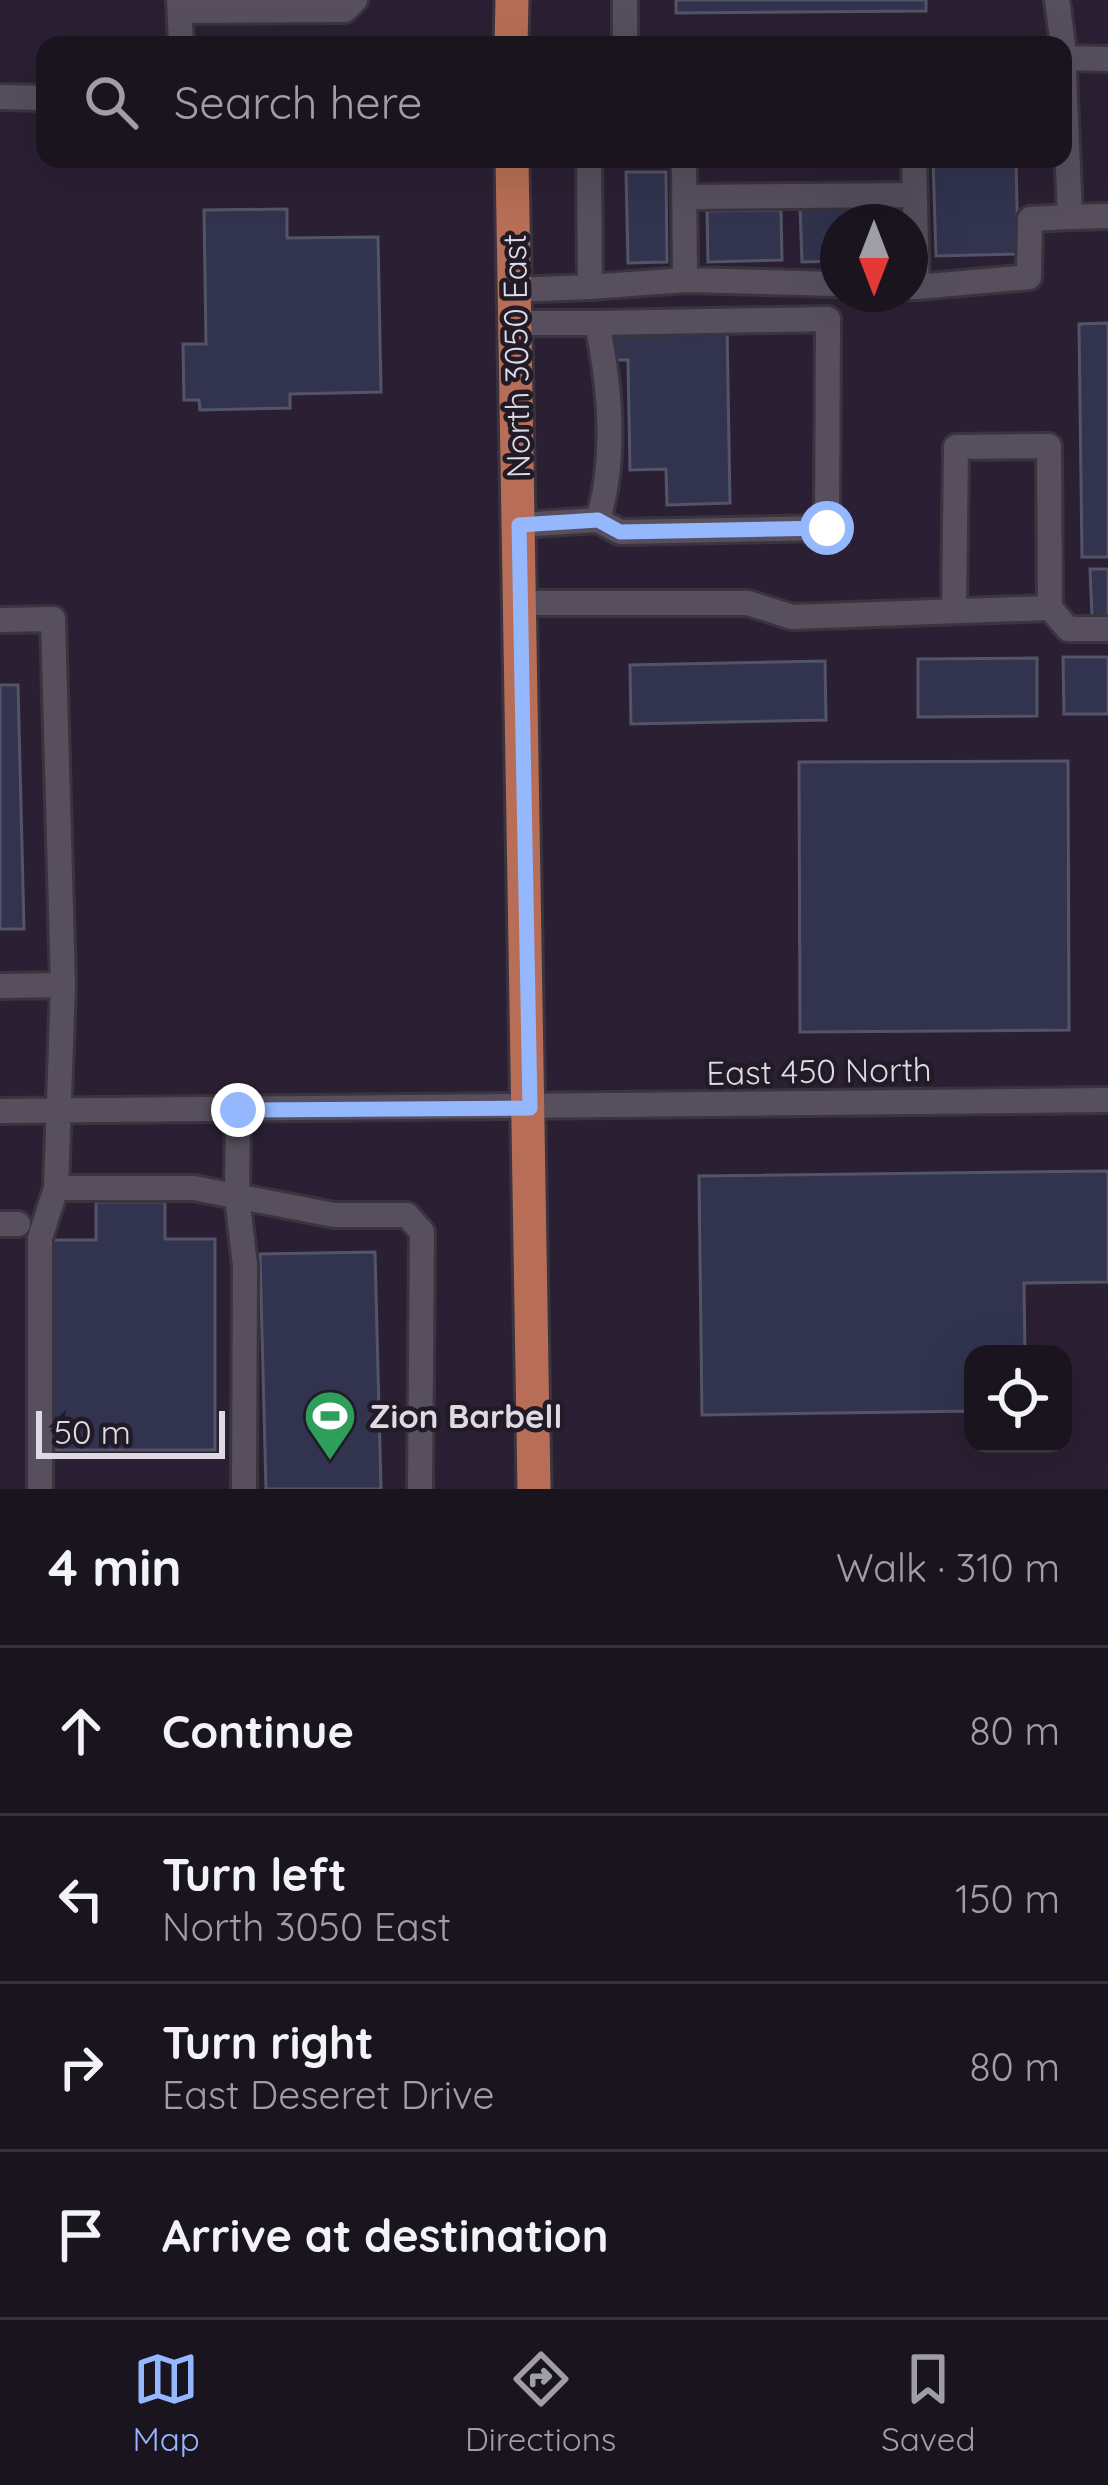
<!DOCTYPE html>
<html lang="en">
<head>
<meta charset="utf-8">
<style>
  :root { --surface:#19141d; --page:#221d26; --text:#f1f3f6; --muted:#9f9ea4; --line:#37333b; --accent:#94b7fd }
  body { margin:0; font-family:Quicksand,sans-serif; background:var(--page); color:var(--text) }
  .controls { position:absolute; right:36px; bottom:36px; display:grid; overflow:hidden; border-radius:24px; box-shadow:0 12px 48px #0002 }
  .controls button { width:108px; height:108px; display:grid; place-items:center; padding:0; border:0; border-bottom:3px solid var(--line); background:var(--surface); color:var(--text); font:60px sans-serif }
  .compass { position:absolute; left:820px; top:204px; width:108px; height:108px; border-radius:50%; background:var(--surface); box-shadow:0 12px 48px #0002; rotate:180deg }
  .scale { position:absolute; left:36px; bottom:30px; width:189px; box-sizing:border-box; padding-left:12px; border:6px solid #ded9e2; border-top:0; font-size:33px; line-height:42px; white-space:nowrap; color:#ded9e2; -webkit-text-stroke:9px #211a27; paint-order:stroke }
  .stop { position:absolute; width:36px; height:36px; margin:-27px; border:9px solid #94b7fd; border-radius:50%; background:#fff }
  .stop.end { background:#94b7fd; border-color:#fff; box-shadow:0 3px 12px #0008 }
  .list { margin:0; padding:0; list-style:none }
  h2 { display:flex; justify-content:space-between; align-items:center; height:156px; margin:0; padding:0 48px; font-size:51px }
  h2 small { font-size:39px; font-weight:400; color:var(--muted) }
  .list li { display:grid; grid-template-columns:78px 1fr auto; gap:36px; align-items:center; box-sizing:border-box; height:168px; padding:0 48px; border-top:3px solid var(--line) }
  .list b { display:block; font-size:45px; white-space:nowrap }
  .list p { margin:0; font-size:39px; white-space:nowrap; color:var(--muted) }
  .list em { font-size:39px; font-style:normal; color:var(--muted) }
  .icon { flex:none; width:66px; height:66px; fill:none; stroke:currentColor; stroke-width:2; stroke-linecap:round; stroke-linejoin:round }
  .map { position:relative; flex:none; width:1108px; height:1489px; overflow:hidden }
  .search { position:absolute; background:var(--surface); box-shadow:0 12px 48px #0002; left:36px; right:36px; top:36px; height:132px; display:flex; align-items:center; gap:30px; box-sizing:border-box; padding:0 42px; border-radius:24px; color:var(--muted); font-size:45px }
  .sheet { height:828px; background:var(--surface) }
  nav { display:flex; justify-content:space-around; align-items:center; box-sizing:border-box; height:168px; border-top:3px solid var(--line); background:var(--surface); font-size:33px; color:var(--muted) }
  nav a { display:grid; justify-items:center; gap:6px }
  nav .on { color:var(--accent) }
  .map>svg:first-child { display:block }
  .built { fill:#2b2033; fill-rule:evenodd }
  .building { fill:#32334e; stroke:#535566; stroke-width:3 }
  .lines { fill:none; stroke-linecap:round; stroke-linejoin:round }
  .minor-casing { stroke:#39343e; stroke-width:30 }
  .major-casing { stroke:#39343e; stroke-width:39 }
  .minor { stroke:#574f5e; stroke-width:24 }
  .major { stroke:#b86e56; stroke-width:33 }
  .route { stroke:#94b7fd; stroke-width:15 }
  .labels { text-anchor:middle; stroke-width:9; stroke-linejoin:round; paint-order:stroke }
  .street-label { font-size:33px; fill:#ded9e2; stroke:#211a27 }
  .poi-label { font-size:33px; font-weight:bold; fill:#ded9e2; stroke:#211a27; text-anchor:start }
</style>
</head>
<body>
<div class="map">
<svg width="1108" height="1489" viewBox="0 0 1108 1489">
  <rect width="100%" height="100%" fill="#211a27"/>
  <path class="built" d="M0 0H1108V1489H0ZM45 45H1063V159H45ZM838 222H910V294H838ZM973 1354H1063V1444H973Z"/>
  <path class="building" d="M676 0H926V11L676 13Z
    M933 159H1016L1018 254 936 256Z
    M626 172H666L667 262 628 263Z
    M893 205 894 222H838V261L802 262 800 207Z
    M287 209V238L378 237 381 392 290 394V408L200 410 199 400H184L183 344H206L204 210Z
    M781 210 782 260 708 262 707 211Z
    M1108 323V557H1082L1079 324Z
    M727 326 730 503 667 505 666 469 630 470 628 360H611L610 328Z
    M1090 569H1108V615L1092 616Z
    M1063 657H1108V714H1064Z
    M1037 658V716L918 717V659Z
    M825 661 826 720 631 724 630 665Z
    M0 685H18L24 929H0Z
    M1068 761 1069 1030 800 1032 799 762Z
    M1108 1171V1282L1024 1283 1025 1354H973V1411L702 1415 699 1176Z
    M96 1202H165V1239H215V1450H45V1240H96Z
    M375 1252 381 1489H266L260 1254Z"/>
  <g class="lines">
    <g class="minor-casing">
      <path id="minor" d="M179 0 181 45
        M1057 0 1063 45
        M180 11 345 10 355 0
        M625 45V0
        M1063 48 1070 217 1108 216
        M1063 58 1108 59
        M0 97 45 98
        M684 159 685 280 838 284
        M684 197 915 195
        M590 287 685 280
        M910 287H917L914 159
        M917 287 1029 277 1030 219 1070 217
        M515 290 590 287 589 159
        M516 323H597C610 386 617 457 598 520
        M519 525 598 520 620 532 827 528 828 319 597 323
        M521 603H748L792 617 1050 608
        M954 609 956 447 1049 446 1050 608 1068 629H1108
        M0 620 53 619 63 985 56 1188
        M0 986 63 985
        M238 1110 237 1197 245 1265 244 1489
        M0 1111 1108 1100
        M0 1224H18
        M40 1489V1238L56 1188H194L334 1215H407L422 1232 420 1489"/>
    </g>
    <g class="major-casing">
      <path id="major" d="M511 45 512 0
        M512 159 534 1489"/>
    </g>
    <use href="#minor" class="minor"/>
    <use href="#major" class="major"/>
  </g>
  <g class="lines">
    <path class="route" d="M238 1110 530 1108 519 525 598 520 620 532 827 528"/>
  </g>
  <defs>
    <g id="stadium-pin" transform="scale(2.7)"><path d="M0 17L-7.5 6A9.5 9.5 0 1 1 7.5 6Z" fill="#2e9e5b" stroke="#211a27"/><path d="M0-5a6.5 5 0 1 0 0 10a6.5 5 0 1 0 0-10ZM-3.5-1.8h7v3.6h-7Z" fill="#fff"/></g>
  </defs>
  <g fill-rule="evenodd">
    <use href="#stadium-pin" x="330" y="1416"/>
  </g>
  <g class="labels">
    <g class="street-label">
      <text transform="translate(516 356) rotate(-91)" y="12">North 3050 East</text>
      <text transform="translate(819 1071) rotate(-1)" y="12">East 450 North</text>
    </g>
    <g class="poi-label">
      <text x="369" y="1428">Zion Barbell</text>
    </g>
  </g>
</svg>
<div class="controls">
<button><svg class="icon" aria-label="locate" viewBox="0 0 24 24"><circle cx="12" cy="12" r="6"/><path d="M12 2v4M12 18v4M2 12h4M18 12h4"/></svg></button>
</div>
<svg class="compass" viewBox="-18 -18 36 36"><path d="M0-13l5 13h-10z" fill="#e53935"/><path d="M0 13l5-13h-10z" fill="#9f9ea4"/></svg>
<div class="scale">50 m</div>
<div class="stop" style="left:827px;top:528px"></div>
<div class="stop end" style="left:238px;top:1110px"></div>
<div class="search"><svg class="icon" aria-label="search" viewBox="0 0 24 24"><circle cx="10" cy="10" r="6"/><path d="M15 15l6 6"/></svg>Search here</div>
</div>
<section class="sheet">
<h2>4 min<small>Walk · 310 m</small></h2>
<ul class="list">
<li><svg class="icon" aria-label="ahead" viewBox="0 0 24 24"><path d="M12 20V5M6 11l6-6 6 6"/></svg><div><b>Continue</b></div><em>80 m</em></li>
<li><svg class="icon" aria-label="left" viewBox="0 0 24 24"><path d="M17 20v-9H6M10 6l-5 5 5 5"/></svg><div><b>Turn left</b><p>North 3050 East</p></div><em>150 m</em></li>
<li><svg class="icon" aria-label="right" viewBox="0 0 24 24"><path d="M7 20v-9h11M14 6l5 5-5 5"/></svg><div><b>Turn right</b><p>East Deseret Drive</p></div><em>80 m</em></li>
<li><svg class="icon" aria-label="arrive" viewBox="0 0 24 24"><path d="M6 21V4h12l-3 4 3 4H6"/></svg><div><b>Arrive at destination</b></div></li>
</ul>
</section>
<nav>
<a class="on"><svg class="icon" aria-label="map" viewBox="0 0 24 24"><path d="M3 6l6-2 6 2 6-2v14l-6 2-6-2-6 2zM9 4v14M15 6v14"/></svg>Map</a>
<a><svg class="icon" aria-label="directions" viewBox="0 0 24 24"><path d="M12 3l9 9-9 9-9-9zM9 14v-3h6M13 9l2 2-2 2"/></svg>Directions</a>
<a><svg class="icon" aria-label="saved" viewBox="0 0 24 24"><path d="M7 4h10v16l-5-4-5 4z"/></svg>Saved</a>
</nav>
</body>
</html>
